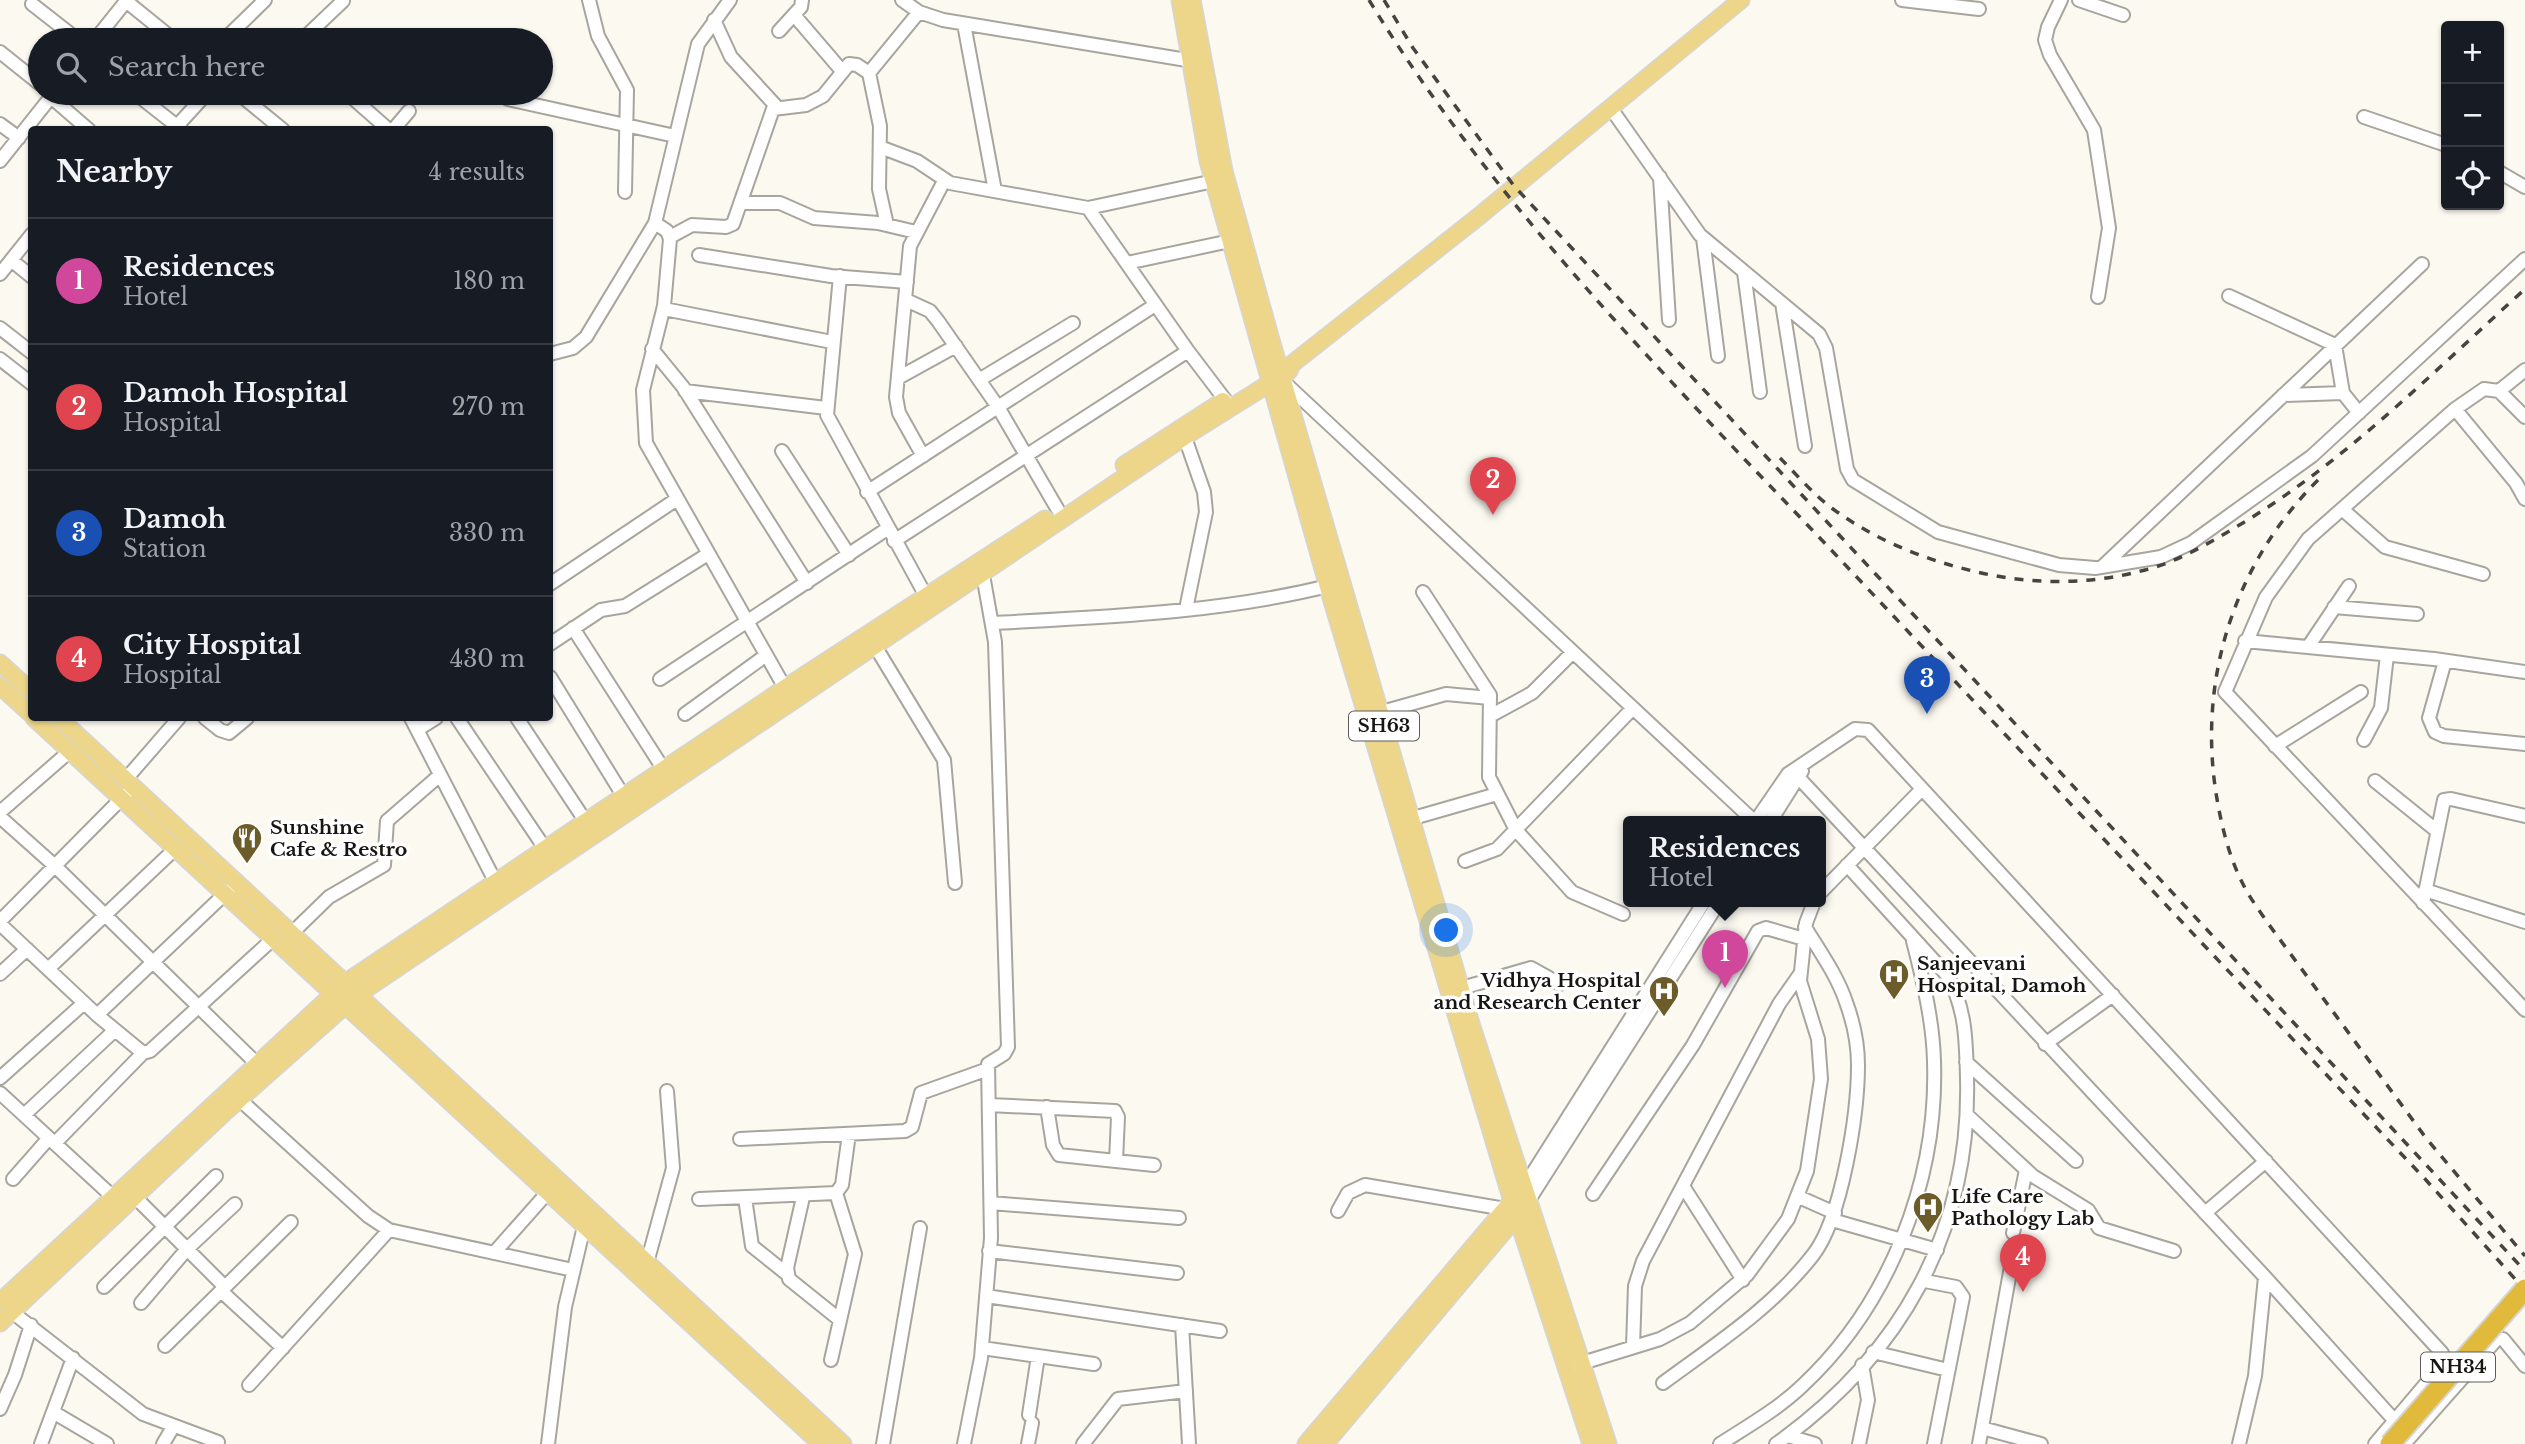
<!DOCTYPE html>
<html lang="en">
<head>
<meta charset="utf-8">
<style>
  :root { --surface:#171b24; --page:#20242c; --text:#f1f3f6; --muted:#9ea1a6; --line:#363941; --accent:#2563eb }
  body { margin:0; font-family:"Libre Baskerville",serif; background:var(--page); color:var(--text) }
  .controls { position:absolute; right:21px; top:21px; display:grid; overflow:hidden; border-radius:7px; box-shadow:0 2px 5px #0004 }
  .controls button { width:63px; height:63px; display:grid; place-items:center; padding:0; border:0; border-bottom:2px solid var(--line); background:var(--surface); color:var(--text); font:35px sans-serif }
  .you { position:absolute; left:1447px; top:931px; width:24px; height:24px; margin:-18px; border:5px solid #fff; border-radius:50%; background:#1a73e8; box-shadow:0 0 0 10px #1a73e833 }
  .badge { display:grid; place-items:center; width:46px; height:46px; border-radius:50%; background:var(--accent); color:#fff; font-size:23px; font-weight:700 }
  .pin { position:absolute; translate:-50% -58px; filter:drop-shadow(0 2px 4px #0008) }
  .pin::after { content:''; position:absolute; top:37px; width:24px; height:21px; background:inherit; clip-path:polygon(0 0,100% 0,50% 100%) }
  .popup { position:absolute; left:1623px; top:816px; width:203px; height:91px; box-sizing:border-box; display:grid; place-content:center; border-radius:7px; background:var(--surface); filter:drop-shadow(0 2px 5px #0005); font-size:23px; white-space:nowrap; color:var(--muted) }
  .popup b { font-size:26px; color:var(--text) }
  .popup::after { content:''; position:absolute; left:50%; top:100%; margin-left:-14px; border:14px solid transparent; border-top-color:var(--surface) }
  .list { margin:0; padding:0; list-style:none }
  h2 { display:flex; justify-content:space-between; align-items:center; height:91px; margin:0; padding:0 28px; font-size:30px }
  h2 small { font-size:23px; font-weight:400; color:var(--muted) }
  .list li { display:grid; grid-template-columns:46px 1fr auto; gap:21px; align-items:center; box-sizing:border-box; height:126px; padding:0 28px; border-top:2px solid var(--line) }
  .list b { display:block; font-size:26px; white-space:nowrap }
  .list p { margin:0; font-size:23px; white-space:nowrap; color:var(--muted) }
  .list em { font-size:23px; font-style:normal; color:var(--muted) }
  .icon { flex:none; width:38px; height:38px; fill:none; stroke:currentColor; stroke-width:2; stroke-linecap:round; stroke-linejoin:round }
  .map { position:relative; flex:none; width:2525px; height:1444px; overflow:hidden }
  .search { position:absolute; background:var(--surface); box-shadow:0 2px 5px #0004; left:28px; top:28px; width:525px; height:77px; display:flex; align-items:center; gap:18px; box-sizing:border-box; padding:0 24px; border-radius:38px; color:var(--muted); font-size:26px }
  .panel { position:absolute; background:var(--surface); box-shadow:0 2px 5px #0004; left:28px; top:126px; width:525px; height:595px; border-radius:7px }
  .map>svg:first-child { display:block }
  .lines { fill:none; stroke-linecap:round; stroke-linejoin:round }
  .minor-casing { stroke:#a8a59e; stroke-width:16 }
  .major-casing { stroke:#d5d5d5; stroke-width:19 }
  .minor { stroke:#fff; stroke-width:12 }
  .major { stroke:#edd68a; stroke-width:16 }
  .rail { stroke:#454440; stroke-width:3.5; stroke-dasharray:9 9; stroke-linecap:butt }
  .highway-bridge-casing { stroke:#d5d5d5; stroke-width:23; stroke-linecap:butt }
  .highway-bridge { stroke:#e1ba3c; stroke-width:19 }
  .labels { text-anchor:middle; stroke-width:7; stroke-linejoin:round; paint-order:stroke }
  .shield { fill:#fff; stroke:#5d5c5a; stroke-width:2 }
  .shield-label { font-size:18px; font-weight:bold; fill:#171613 }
  .poi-label { font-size:19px; font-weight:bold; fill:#171613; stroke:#fff; text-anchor:start }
</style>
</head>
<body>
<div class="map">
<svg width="2525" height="1444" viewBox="0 0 2525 1444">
  <rect width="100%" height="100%" fill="#fcf9f1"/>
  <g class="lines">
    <g class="minor-casing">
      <path id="minor" d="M589 0 598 36 627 90 625 192
        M902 0 919 12 943 20 1199 62
        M1902 0 1979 9
        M2061 0 2048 27 2045 40 2050 55 2094 130 2109 228 2098 297
        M2079 0 2123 15
        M126 1 174 40
        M32 4 78 40
        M794 15 842 71
        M714 20 731 57 776 106
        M964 24 995 191
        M779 31 801 7 802 0
        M95 40 127 0
        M224 40 265 0
        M302 40 343 1
        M0 52 40 84
        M135 93 182 130
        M238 93 283 130
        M347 93 389 130
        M51 97 89 130
        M508 99 675 136
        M1610 107 1700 235 1819 334 1826 348 1847 469 1853 480 1938 532 2059 565 2095 568 2161 557 2191 543 2312 456 2525 259
        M2364 117 2446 145
        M0 124 19 138
        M177 126 207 93
        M393 130 409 111
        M880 147 917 161 950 183 1088 208 1214 181
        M0 161 54 93
        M2499 172 2525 187
        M1660 177 1669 320
        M741 203H780L814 218 878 223 916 232
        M1088 208 1188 351 1229 405
        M655 223 667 231 670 239 664 306 643 390 646 443 785 688
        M887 225 879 189 880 126 869 73 919 12
        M670 237 692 225 726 227 733 224 773 109 806 105 823 96 849 64 857 65 869 73
        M1703 238 1718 356
        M699 255 831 276 907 282
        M11 260 32 277
        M1127 263 1230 241
        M1744 272 1760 392
        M0 274 32 234
        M840 276 827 415 927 598
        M2229 296 2335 345 2343 393 2359 413
        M906 300 930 311 938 321 998 407 1058 510
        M1782 303 1805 446
        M664 309 832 342
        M0 328 32 353
        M652 349 683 387 807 583
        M550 354 573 348 586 337 655 223 698 44 730 0
        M0 359 32 384
        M898 378 956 346
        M979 380 1073 323
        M1285 383 1755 822
        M685 391 826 408
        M2499 391 2525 370
        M2283 395 2343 393
        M2455 409 2516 483 2525 499
        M2525 417 2499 391 2484 389 2455 409 2308 539 2266 597 2225 692 2525 1010
        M1182 429 1204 492 1206 512 1186 609
        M782 451 849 555
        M923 456 899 413 896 397 910 246 944 181
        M867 492 1155 305
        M2342 509 2385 547 2483 574
        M894 541 1188 351
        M2102 567 2422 264
        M550 584 677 499
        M1423 592 1490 695 1489 777 1516 830 1572 892 1623 914
        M2334 607 2417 614
        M993 623C1105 617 1219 613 1328 586
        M573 628 664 770
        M2245 641 2434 659 2525 672
        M550 644 601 610 625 606 708 554
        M875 646 944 760 955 883
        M2308 647 2349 586
        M2445 661 2429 718 2435 732 2444 736 2525 744
        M550 677 624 797
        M660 679 887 529
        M685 714 765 656
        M1371 715 1446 694 1490 698
        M1490 716 1532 693 1573 652
        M205 718 220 730 229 733 247 718
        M411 718 496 883
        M457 718 546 850
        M517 718 586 822
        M417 730 436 718
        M2364 740 2381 708 2387 655
        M2275 746 2361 692
        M1798 777 2265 1277 2395 1421
        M126 779 179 718
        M2375 781 2437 831
        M0 812 70 751
        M0 817 55 866 257 1064
        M1403 821 1497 794
        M1755 822 1788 774 1855 729 1868 730 2442 1353 2441 1366 2375 1444
        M1770 822 1802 771
        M1465 861 1497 849 1633 708
        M2425 890 2525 922
        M1821 892 1922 789
        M2423 903 2444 800 2451 799 2525 816
        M0 921 126 794
        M0 924 97 1015 143 1053 150 1051 274 938
        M292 933 329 897 384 865 387 821 440 775
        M48 969 176 848
        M0 974 27 949
        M1455 990 1531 968 1560 984
        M97 1015 229 890
        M2045 1044 2113 995
        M1966 1062 2076 1161
        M0 1078 84 1003
        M0 1093 113 1197
        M239 1099 368 1216 389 1230 573 1270
        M989 1105 1115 1111 1118 1117 1116 1161
        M1047 1107 1053 1145 1059 1155 1154 1165
        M24 1115 115 1030
        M1967 1115 2033 1176 2088 1210 2099 1228 2174 1251
        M740 1139 905 1131 912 1127 921 1093 988 1069
        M55 1143 143 1053
        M13 1179 49 1138
        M1683 1186 1743 1280
        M1524 1187 1704 902
        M1593 1194 1693 1045 1758 931 1766 928 1804 939
        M135 1197 225 1287
        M803 1197 787 1268 789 1279 840 1320
        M1799 1197 1835 1213
        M745 1198 752 1246 787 1274
        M699 1199 836 1193 842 1185 849 1134
        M1529 1200 1719 902
        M991 1203 1179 1218
        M1338 1211 1348 1193 1365 1185 1505 1209
        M2205 1213 2266 1161
        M1832 1220 1937 1250
        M2013 1233 2026 1170
        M989 1251 1177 1273
        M494 1253 548 1192
        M647 1263 673 1168 667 1091
        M1925 1281 1956 1287 1963 1297 1934 1444
        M104 1287 216 1176
        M221 1291 283 1348
        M986 1296 1220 1331
        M141 1303 187 1249 235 1204
        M12 1312 143 1414 218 1442
        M1182 1325 1189 1444
        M165 1346 291 1222
        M1633 1347 1635 1286 1643 1261 1779 1004 1800 974
        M982 1348 1094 1364
        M1873 1352 1948 1370
        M831 1360 855 1254 836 1193
        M1566 1368 1660 1339 1690 1323 1747 1275 1788 1219 1807 1171 1821 1079 1818 1039 1800 981 1806 923 1814 902
        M1663 1383C1716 1344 1772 1308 1813 1255 1842 1218 1858 1113 1858 1065 1858 1045 1853 1021 1846 1002 1837 975 1820 952 1805 927
        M249 1385 389 1230
        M0 1409 15 1375 31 1325
        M53 1412 107 1444
        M1029 1415 1038 1356
        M1982 1428 2041 1444
        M1788 1436 1815 1444
        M41 1444 73 1358
        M163 1444 173 1427
        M548 1444 565 1307 586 1218
        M883 1444 920 1228
        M964 1444 981 1358 991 1238 988 1064 1004 1054 1008 1047 995 642 983 575
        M1028 1444 1032 1423
        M1083 1444 1118 1399 1186 1391
        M1720 1444C1748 1426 1778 1409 1802 1386 1890 1304 1938 1180 1934 1061 1933 1021 1923 980 1913 941
        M1776 1444C1900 1356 1971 1231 1967 1078 1966 1041 1966 1008 1947 975L1847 865
        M1859 1444 1868 1400 1862 1365
        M1979 1444 2012 1261
        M2239 1444 2255 1376 2265 1277
        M2404 1444 2497 1339H2503L2525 1366"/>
    </g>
    <g class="major-casing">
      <path id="major" d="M1180 0 1208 161 1332 601 1512 1201 1591 1444
        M1192 0 1224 171 1271 340 1472 1027 1608 1444
        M1124 465 1223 401
        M0 663 32 692
        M0 686 32 715
        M34 718 821 1444
        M59 718 843 1444
        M0 1302 345 983 785 688 1045 519
        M0 1323 224 1113 357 995 1184 437 1289 371 1292 364 1478 217 1741 0
        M1306 1444 1517 1195
        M1325 1444 1521 1211"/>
    </g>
    <use href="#minor" class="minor"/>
    <use href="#major" class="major"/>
    <path class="rail" d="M1369 0C1495 207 1669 379 1835 554 2032 763 2229 972 2426 1180L2525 1290
      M1384 0 1413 48 1514 186 2525 1271
      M1780 458C1797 475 1814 495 1833 509 1877 541 1925 560 1977 572 2032 585 2090 585 2145 570 2176 562 2204 546 2231 530 2341 466 2431 374 2525 289
      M2318 480C2235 563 2198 677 2216 793 2221 824 2229 858 2244 886 2250 898 2259 910 2267 922L2426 1138 2525 1256"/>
    <g class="highway-bridge-casing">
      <path id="highway-bridge" d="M2390 1444 2525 1289"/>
    </g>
    <use href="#highway-bridge" class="highway-bridge"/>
  </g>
  <defs>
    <g id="restaurant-pin" transform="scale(1.575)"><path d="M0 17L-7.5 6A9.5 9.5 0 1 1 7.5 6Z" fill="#6c5c2a" stroke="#fff"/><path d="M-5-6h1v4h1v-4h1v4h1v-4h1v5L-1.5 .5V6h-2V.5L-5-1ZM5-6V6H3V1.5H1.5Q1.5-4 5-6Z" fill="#fff"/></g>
    <g id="hospital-pin" transform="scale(1.575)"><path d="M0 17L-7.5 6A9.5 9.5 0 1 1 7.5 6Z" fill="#6c5c2a" stroke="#fff"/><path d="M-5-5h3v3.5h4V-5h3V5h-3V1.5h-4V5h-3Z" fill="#fff"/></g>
  </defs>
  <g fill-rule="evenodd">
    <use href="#restaurant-pin" x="247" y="838"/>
    <use href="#hospital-pin" x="1894" y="974"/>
    <use href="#hospital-pin" x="1664" y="991"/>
    <use href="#hospital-pin" x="1928" y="1207"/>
  </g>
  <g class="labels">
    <g class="shield">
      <rect x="1349" y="711.5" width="70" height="29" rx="5"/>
      <rect x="2421" y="1352.5" width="74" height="29" rx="5"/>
    </g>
    <g class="shield-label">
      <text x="1384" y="732">SH63</text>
      <text x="2458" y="1373">NH34</text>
    </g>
    <g class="poi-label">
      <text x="270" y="834">Sunshine<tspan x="270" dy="22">Cafe &amp; Restro</tspan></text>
      <text x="1917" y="970">Sanjeevani<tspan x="1917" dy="22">Hospital, Damoh</tspan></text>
      <text x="1641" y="987" text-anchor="end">Vidhya Hospital<tspan x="1641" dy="22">and Research Center</tspan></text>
      <text x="1951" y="1203">Life Care<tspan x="1951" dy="22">Pathology Lab</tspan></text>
    </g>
  </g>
</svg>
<div class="controls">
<button>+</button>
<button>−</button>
<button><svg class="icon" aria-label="locate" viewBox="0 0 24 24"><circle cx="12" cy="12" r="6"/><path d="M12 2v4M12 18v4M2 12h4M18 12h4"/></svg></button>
</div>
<div class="you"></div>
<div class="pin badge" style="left:1725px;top:988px;background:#d1479c">1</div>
<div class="popup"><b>Residences</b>Hotel</div>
<div class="pin badge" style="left:1493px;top:515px;background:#e0444e">2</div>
<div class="pin badge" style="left:1927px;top:714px;background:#1a4fb4">3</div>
<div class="pin badge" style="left:2023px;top:1292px;background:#e0444e">4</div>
<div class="search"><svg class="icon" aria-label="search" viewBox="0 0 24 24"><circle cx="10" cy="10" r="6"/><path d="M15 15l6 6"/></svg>Search here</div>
<section class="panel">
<h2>Nearby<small>4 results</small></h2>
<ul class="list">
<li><span class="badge" style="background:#d1479c">1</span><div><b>Residences</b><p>Hotel</p></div><em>180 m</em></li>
<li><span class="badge" style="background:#e0444e">2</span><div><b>Damoh Hospital</b><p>Hospital</p></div><em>270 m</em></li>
<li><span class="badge" style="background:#1a4fb4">3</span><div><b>Damoh</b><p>Station</p></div><em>330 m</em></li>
<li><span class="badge" style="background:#e0444e">4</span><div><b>City Hospital</b><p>Hospital</p></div><em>430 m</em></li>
</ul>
</section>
</div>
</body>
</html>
